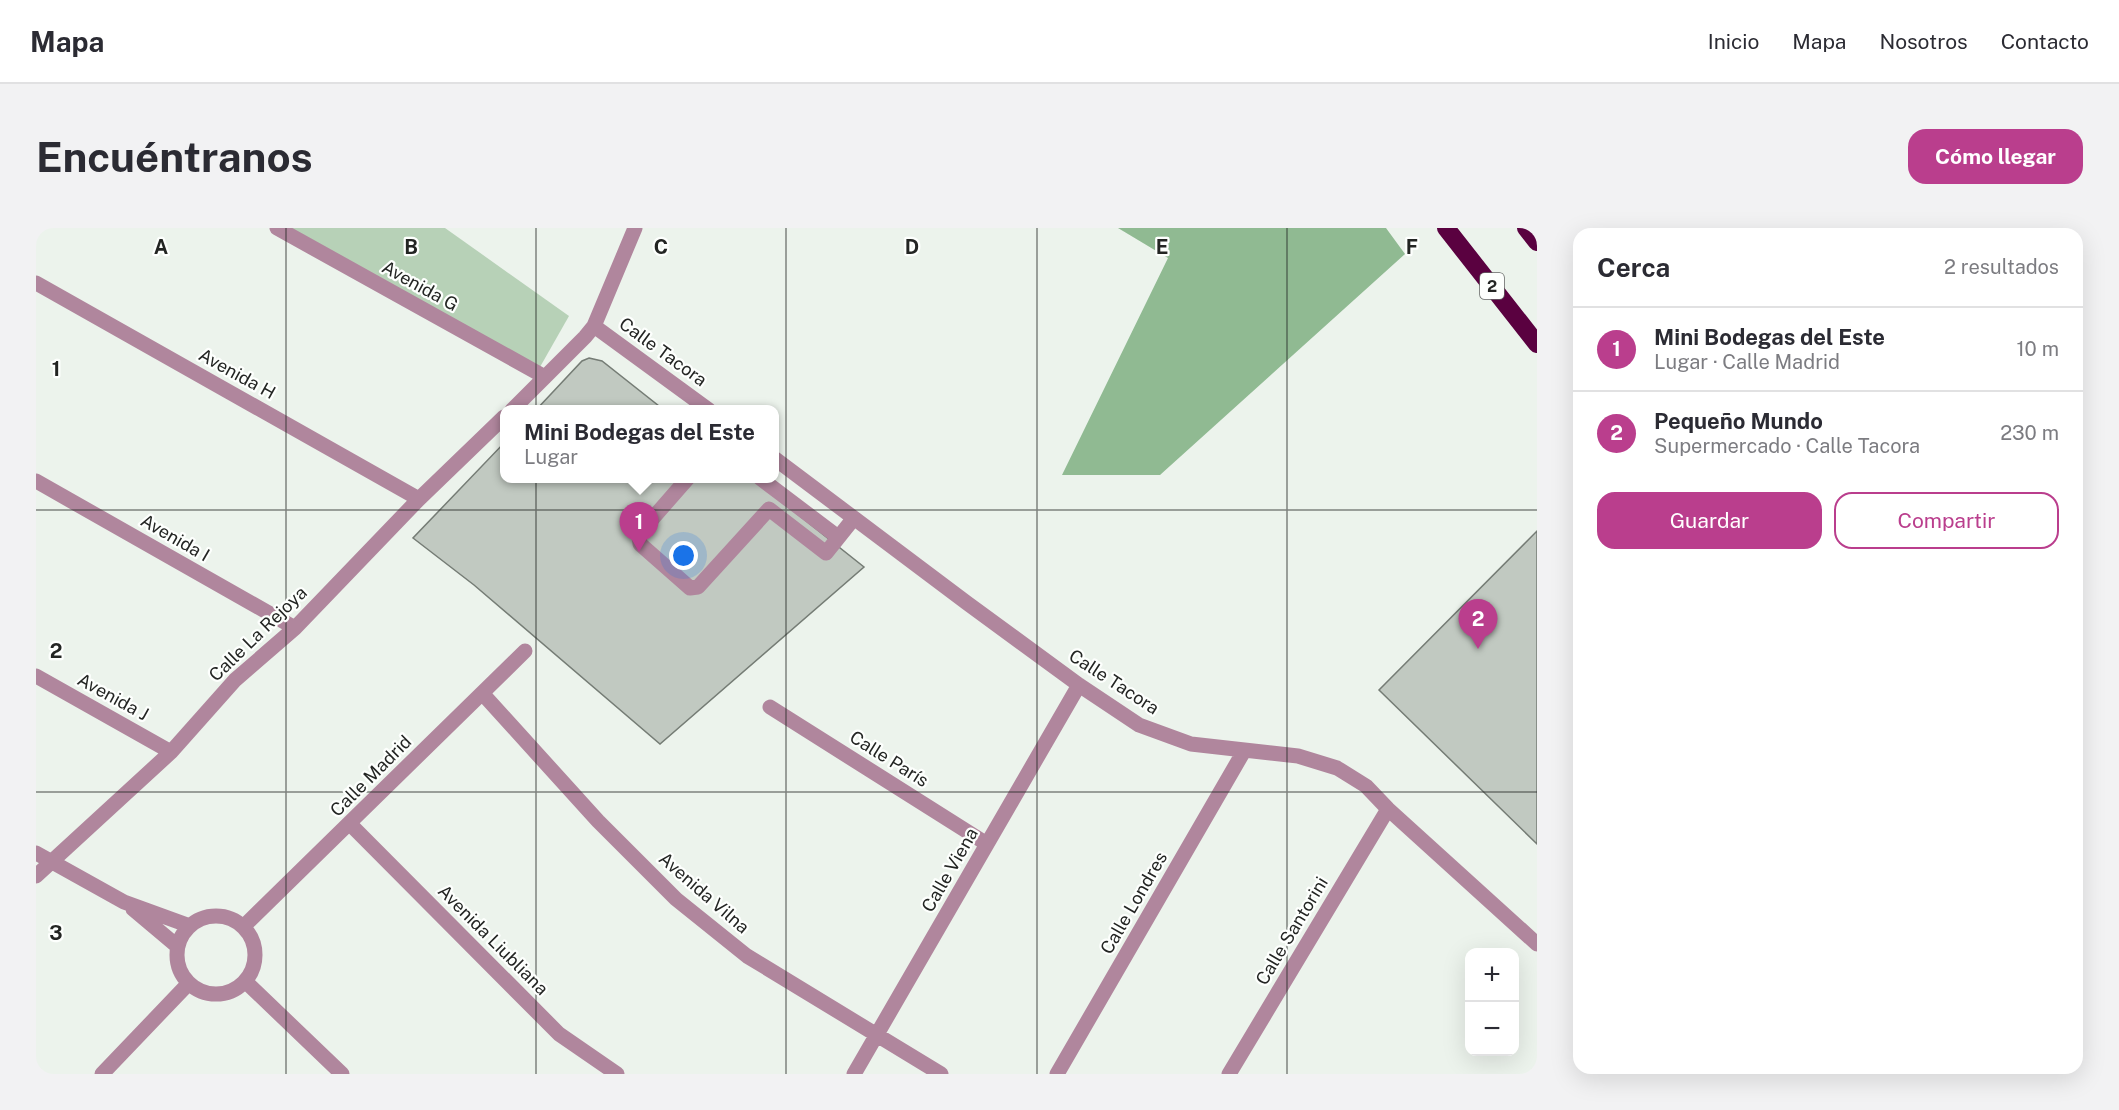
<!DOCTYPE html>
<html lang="es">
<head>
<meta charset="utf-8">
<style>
  :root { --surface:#fff; --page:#f2f2f3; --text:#2b2b33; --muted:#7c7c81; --line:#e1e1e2; --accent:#ba3e8d }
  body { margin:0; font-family:"Public Sans",sans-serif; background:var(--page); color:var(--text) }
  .controls { position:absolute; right:18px; bottom:18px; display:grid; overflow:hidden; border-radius:12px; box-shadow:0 6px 24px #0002 }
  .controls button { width:54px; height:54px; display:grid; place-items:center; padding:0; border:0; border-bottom:2px solid var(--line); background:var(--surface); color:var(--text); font:30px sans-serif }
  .you { position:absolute; left:648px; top:328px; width:21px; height:21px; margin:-15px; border:4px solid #fff; border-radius:50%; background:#1a73e8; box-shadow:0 0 0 9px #1a73e833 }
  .badge { display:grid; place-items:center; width:39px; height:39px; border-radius:50%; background:var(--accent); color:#fff; font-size:20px; font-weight:700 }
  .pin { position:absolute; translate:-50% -50px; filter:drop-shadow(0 2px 3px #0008) }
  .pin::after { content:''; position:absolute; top:32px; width:21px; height:18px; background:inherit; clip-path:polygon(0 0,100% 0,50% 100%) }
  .popup { position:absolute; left:464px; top:177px; width:279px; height:78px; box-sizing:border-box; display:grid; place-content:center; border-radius:12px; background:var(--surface); filter:drop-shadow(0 2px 4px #0005); font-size:20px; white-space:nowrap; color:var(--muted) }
  .popup b { font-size:22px; color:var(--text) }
  .popup::after { content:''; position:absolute; left:50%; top:100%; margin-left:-12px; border:12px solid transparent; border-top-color:var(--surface) }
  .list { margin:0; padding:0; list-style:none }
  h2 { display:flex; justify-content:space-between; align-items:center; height:78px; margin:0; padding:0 24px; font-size:26px }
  h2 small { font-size:20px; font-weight:400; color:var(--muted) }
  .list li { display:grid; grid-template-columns:39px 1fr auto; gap:18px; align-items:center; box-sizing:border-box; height:84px; padding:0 24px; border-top:2px solid var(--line) }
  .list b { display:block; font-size:22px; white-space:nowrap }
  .list p { margin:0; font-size:20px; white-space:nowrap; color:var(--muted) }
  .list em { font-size:20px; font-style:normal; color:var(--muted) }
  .actions { display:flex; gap:12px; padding:18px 24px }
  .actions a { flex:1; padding:14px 0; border:2px solid var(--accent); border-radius:18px; text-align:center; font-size:21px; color:var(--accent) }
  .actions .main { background:var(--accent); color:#fff }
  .map { position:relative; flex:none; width:1501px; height:846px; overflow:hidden; border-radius:18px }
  header { display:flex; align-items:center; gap:36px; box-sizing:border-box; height:84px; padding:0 30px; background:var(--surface); border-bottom:2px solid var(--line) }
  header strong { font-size:28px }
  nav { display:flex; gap:33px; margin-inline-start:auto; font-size:21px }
  .intro { display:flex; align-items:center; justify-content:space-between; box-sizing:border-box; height:144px; padding:0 36px }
  h1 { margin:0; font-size:42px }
  .button { padding:15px 27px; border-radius:18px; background:var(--accent); color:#fff; font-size:21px; font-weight:700 }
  main { display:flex; gap:36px; padding:0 36px }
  aside { flex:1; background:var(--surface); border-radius:18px; box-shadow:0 6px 24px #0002 }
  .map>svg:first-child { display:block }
  .green { fill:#b7d1b7 }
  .forest { fill:#90ba92 }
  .building { fill:#c1c9c1; stroke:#757c75; stroke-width:1.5 }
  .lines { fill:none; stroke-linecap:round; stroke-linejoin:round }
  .minor { stroke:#b0869d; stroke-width:15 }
  .highway { stroke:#5a0140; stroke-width:18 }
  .grid { fill:none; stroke:#232523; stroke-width:1.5; stroke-opacity:0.55 }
  .labels { text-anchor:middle; stroke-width:4.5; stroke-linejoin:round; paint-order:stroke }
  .shield { fill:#fdfffd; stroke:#646664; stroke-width:1.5 }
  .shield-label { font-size:16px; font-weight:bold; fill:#232523 }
  .street-label { font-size:18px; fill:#232523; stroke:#fdfffd }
  .grid-label { font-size:20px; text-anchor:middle; font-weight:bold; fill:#232523; stroke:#fdfffd; stroke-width:4.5; stroke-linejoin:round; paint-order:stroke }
</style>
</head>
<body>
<header>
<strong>Mapa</strong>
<nav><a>Inicio</a><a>Mapa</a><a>Nosotros</a><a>Contacto</a></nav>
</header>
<div class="intro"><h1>Encuéntranos</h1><a class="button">Cómo llegar</a></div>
<main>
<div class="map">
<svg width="1501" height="846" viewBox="0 0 1501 846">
  <rect width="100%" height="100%" fill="#ecf3ec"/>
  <path class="green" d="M255 0H409L533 88 504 139Z"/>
  <path class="forest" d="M1082 0H1350L1369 26 1124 247H1026L1132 30Z"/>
  <path class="building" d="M553 130 566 133 628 182H500L546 133Z
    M468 215V250H716L828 339 624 516 438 357 377 310Z
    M1501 303V616L1343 462Z"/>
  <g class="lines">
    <path class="minor" d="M241 0 509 149
      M0 55 383 271
      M558 98 673 182
      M476 182 549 109 558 98 599 0
      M738 230 931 375 1043 457 1103 497 1155 516 1262 528 1301 540 1330 558 1352 581 1501 716
      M652 250 603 306 604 316 654 360 662 359 733 281 790 325 818 290
      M724 250 802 309
      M0 253 259 400
      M0 448 135 524
      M446 465 562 593 640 671 711 728 905 846
      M734 479 951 616
      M314 596 523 806 581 846
      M0 625 88 674 154 698
      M0 648 135 524 199 452 259 400 383 271 468 189
      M97 681 141 718
      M141 727a39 39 0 1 1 78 0a39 39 0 1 1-78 0Z
      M207 699 489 423
      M209 753 306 846
      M66 846 153 755
      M818 846 1043 457
      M1021 846 1208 523
      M1193 846 1352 581"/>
    <path class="highway" d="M1410 0 1501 116
      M1490 0 1501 14"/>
  </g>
  <path class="grid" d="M250 0V846M500 0V846M750 0V846M1001 0V846M1251 0V846M0 282H1501M0 564H1501"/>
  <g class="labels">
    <rect class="shield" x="1444" y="45" width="24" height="26" rx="4.5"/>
    <g class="shield-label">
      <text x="1456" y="64">2</text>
    </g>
    <g class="street-label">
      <text transform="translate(384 58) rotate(29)" y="6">Avenida G</text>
      <text transform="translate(627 124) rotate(36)" y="6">Calle Tacora</text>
      <text transform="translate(201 146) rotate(29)" y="6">Avenida H</text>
      <text transform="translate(139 310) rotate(30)" y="6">Avenida I</text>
      <text transform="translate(222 406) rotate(-44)" y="6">Calle La Rejoya</text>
      <text transform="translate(1078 454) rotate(33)" y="6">Calle Tacora</text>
      <text transform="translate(77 469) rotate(29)" y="6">Avenida J</text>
      <text transform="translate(853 531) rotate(32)" y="6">Calle París</text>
      <text transform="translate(335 548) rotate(-45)" y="6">Calle Madrid</text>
      <text transform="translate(914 642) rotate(-60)" y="6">Calle Viena</text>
      <text transform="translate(668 665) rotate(41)" y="6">Avenida Vilna</text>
      <text transform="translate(1098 675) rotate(-60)" y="6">Calle Londres</text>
      <text transform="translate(1256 703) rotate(-59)" y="6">Calle Santorini</text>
      <text transform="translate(457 712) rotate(45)" y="6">Avenida Liubliana</text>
    </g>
  </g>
  <g class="grid-label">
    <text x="125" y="26">A</text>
    <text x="375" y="26">B</text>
    <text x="625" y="26">C</text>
    <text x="876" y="26">D</text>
    <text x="1126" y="26">E</text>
    <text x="1376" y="26">F</text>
    <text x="20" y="148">1</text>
    <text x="20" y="430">2</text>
    <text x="20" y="712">3</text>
  </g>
</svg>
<div class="controls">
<button>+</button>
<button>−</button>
</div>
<div class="you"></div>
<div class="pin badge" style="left:603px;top:324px">1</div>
<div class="popup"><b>Mini Bodegas del Este</b>Lugar</div>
<div class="pin badge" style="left:1442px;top:421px">2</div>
</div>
<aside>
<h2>Cerca<small>2 resultados</small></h2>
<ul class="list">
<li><span class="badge">1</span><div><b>Mini Bodegas del Este</b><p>Lugar · Calle Madrid</p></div><em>10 m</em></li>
<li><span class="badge">2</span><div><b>Pequeño Mundo</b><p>Supermercado · Calle Tacora</p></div><em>230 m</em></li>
</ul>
<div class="actions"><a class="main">Guardar</a><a>Compartir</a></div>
</aside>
</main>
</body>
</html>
